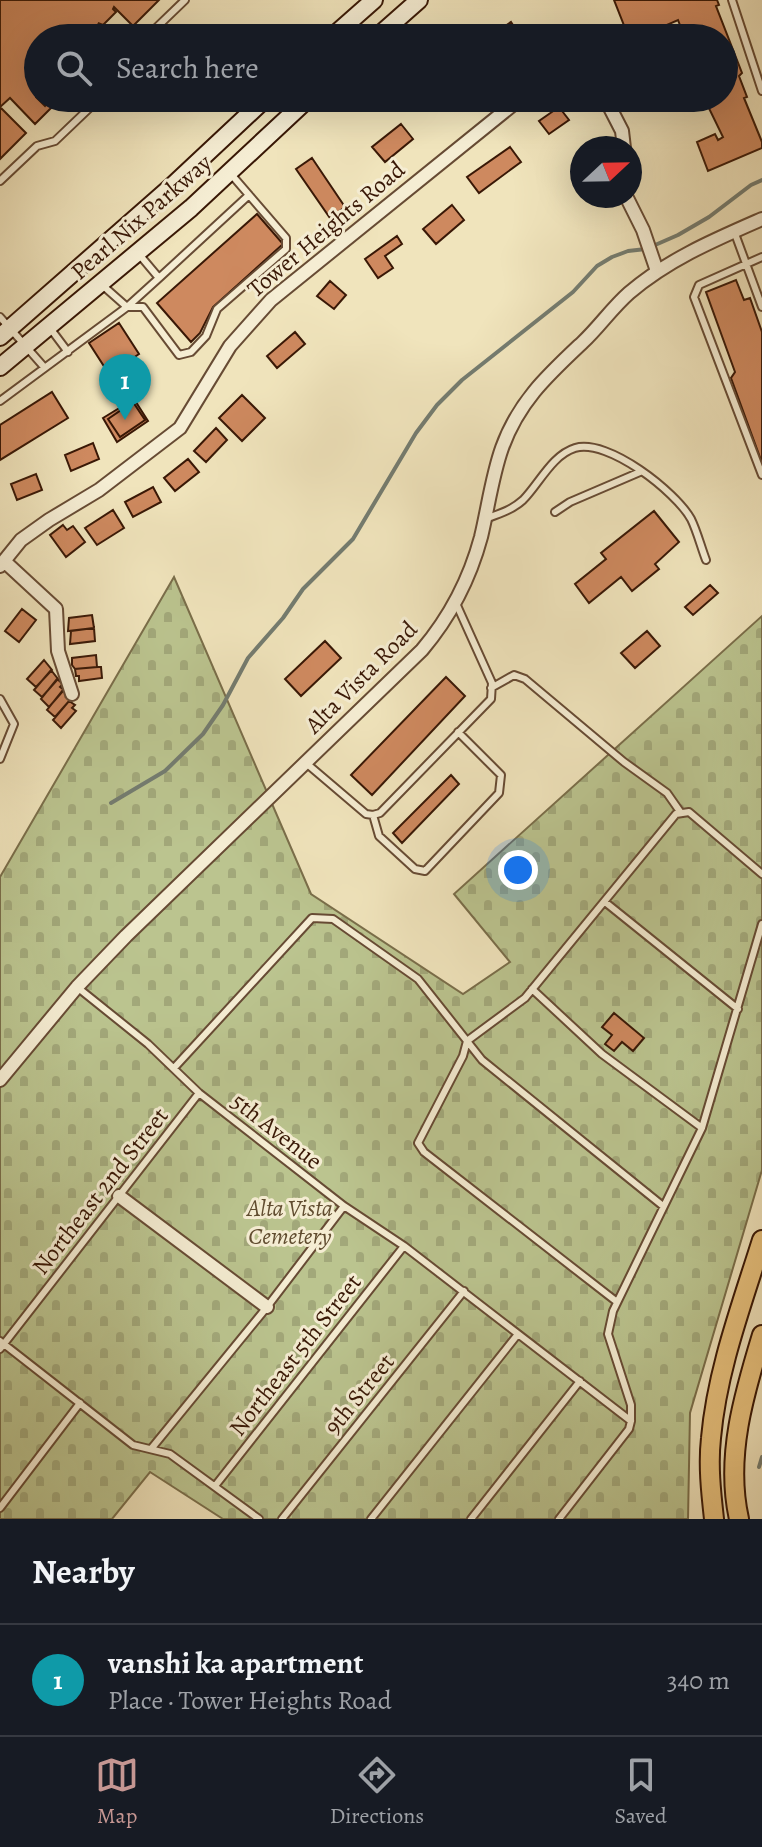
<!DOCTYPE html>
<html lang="en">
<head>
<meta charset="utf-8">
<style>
  :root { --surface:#171b24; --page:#242831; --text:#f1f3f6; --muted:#9ea1a6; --line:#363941; --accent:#c59692 }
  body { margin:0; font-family:Alegreya,serif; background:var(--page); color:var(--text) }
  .compass { position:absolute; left:570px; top:136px; width:72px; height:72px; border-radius:50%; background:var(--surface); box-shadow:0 8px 32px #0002; rotate:68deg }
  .you { position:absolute; left:518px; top:870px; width:28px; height:28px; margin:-20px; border:6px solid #fff; border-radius:50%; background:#1a73e8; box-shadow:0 0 0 12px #1a73e833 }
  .badge { display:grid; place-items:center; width:52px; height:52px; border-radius:50%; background:var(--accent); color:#fff; font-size:26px; font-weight:700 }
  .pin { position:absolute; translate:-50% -66px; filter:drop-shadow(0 2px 4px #0008) }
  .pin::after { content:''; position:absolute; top:42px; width:28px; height:24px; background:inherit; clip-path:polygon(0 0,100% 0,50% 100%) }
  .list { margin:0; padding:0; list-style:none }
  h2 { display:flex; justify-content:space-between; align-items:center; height:104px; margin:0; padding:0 32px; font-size:34px }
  h2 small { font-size:26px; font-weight:400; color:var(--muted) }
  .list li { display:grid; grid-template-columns:52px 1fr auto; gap:24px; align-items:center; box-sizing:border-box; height:112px; padding:0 32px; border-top:2px solid var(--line) }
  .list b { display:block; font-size:30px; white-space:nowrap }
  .list p { margin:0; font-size:26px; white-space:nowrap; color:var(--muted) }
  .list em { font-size:26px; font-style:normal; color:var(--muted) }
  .icon { flex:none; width:44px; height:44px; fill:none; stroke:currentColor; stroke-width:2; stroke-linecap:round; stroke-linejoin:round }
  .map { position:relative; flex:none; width:762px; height:1519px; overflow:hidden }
  .search { position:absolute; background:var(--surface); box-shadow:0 8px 32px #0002; left:24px; right:24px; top:24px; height:88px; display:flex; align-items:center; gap:20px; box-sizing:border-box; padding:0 28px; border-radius:44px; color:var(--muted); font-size:30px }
  .sheet { height:216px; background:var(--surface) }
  nav { display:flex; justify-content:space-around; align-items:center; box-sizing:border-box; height:112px; border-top:2px solid var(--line); background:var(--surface); font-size:22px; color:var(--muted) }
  nav a { display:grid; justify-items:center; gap:4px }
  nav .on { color:var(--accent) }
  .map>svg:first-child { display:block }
  .cemetery { fill:url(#cemetery-stones); stroke:#7a6e4a; stroke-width:2 }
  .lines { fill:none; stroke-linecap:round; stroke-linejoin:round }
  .stream { stroke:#747c70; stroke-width:4 }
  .building { fill:#ce895f; stroke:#391806; stroke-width:2 }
  .lane-casing { stroke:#674b34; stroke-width:10 }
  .street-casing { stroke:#674b34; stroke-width:16 }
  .secondary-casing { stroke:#391806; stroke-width:20 }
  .primary-casing { stroke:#391806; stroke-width:22 }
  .lane { stroke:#f5edd3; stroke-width:6 }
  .street { stroke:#f5edd3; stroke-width:12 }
  .secondary { stroke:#f5edd3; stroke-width:16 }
  .primary { stroke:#e8c27e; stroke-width:18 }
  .labels { text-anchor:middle; stroke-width:6; stroke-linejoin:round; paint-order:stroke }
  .street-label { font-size:24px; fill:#391806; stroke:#f5edd3 }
  .park-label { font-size:24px; font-style:italic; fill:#604c2f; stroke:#f5edd3 }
</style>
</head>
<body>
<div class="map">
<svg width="762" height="1519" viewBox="0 0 762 1519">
  <defs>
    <pattern id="cemetery-stones" width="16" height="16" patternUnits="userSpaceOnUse" patternTransform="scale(2)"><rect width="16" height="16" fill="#bbc48f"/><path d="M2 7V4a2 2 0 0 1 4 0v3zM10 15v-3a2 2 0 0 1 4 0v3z" fill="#a2a87a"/></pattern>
  </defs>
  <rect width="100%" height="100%" fill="#f0e4bc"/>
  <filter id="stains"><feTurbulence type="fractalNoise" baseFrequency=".0025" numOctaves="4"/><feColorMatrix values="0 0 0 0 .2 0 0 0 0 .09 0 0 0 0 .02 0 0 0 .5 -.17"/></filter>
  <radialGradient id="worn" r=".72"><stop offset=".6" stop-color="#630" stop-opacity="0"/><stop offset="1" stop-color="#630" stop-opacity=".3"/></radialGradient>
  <path class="cemetery" d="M174 577 311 894 463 994 510 962 454 894 762 616V1170L690 1413 688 1519H223L150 1472 112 1519H0V877Z"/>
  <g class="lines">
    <path class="stream" d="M111 803 165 771 203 734 223 705 248 658 283 618 303 589 353 539 416 433 437 405 462 380 573 292 597 266 612 257 628 251 646 249 678 235 709 217 751 185 762 180
      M759 1467 762 1457"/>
  </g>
  <path class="building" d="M0 0H159L133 26 114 7 113 9 116 12 103 25 98 23 113 38H38L36 97 45 106 49 101 54 105 35 124 10 98 0 107 26 133 0 159Z
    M614 0H717L719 5 716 6 742 73 739 76 747 97 744 98 762 142V148L708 171 697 142 715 134 718 140 723 137 704 98H724V38H685L678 20 637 38H629Z
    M511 22 521 37 488 38Z
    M559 107 569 120 549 134 539 121Z
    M401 124 413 139 385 162 372 147Z
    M510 147 521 162 479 193 467 177Z
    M312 158 345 207 330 218 296 169Z
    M452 205 464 220 436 244 423 229Z
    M257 214 283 244 213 307 200 333 191 342 157 303Z
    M397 236 402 244 385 256 393 268 378 278 365 259Z
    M736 280 744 300 750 298 762 332V463L731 378 735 372 706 292Z
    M330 281 346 295 334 309 317 296Z
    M119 323 139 354 109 374 89 343Z
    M295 332 305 344 277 368 267 356Z
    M52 392 68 418 0 460V425Z
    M242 395 265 418 242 441 219 418Z
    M134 399 148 421 117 442 103 418Z
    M133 402 145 420 120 437 108 419Z
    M216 428 227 440 206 462 194 451Z
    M93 443 99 459 71 471 65 455Z
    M188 459 199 472 175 491 164 478Z
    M36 474 42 490 17 500 11 484Z
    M153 487 161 502 133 517 125 502Z
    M113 510 124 528 97 545 85 528Z
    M654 511 679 542 655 564 659 569 632 591 621 577 589 603 575 584 606 559 601 553Z
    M63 525 67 530 73 526 85 542 66 557 50 535Z
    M710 585 718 593 693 615 685 607Z
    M22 609 36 620 19 642 5 631Z
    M92 615 94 628 68 631 69 618Z
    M94 628 95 641 70 644 71 631Z
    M647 631 660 646 635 668 621 653Z
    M325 641 341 658 301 696 285 679Z
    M96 655 97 667 75 669 72 665V658Z
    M44 660 52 670 36 687 27 679Z
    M97 667H101L102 678 79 681V676H76L75 669Z
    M51 670 58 679 42 697 34 690Z
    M446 677 465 696 372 795 351 775Z
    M57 679 63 684 60 687 64 690 49 707 41 699Z
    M63 690 69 695 66 697 70 700 55 717 47 710Z
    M69 701 75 705 72 708 76 711 61 728 53 720Z
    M451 775 459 784 402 843 393 833Z
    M614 1013 644 1038 633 1051 622 1042 614 1051 605 1044 612 1035 602 1027Z"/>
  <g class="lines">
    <g class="lane-casing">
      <path id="lane" d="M732 0 762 91
        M154 38 156 28 185 0
        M0 181 37 146 55 141 100 98
        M734 231 762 307
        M138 253 159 278 127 307H143L179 355 191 352 206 336 217 309 286 249V238L230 173
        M762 257 699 285 694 297 762 475
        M159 278 249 195
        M0 317 44 367
        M50 328 68 352
        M0 401 127 307 101 284
        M555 512 570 502 640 472
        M485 519C499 514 512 510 523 500 539 484 552 455 575 448 608 438 676 492 691 519 697 531 701 547 706 560
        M491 688 514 675 525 679 624 762 667 793 681 813
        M0 699 14 724 0 759
        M306 763 366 814 373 815 380 813 491 699 492 683 455 601
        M373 815 379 836 415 869 425 871 499 793 501 775 458 732
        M605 902 738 1009
        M77 987 148 1044 199 1093 344 1206 404 1246 631 1421
        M532 989 602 1054 702 1128
        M467 1041 463 1056 418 1143 424 1152 617 1302
        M467 1041 482 1060 663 1206
        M174 1068 312 918 333 919 418 979 467 1041 525 998 676 814 689 812 762 874
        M0 1341 133 1445 170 1454 259 1519
        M0 1349 199 1093
        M151 1449 267 1307 344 1206
        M215 1486 404 1246
        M0 1508 80 1403
        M282 1519 464 1291
        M371 1519 518 1334
        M471 1519 580 1381
        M559 1519 629 1429 631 1421V1405L608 1334 613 1311 702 1128 762 924"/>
    </g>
    <g class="street-casing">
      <path id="street" d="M605 98 622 131 624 148
        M626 196 643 230 657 271
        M4 561 56 609 58 651 72 694
        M0 566 21 540 49 520 99 490 180 428 230 346 271 300 521 98
        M0 1080 77 987 126 936 422 650C449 618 470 578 481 537 488 508 492 476 502 448 519 401 548 375 583 342 599 327 612 308 629 293 669 259 714 240 762 219
        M119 1196 267 1307"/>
    </g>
    <g class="secondary-casing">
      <path id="secondary" d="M331 38 374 0
        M376 38 419 0
        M0 337 172 186 266 98
        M0 367 191 208 309 98"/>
    </g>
    <g class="primary-casing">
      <path id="primary" d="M714 1519C711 1492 708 1465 711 1438 717 1370 742 1304 762 1240
        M739 1519C725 1457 744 1394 762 1335"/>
    </g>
    <use href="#lane" class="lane"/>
    <use href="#street" class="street"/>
    <use href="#secondary" class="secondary"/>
    <use href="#primary" class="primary"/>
  </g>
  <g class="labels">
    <g class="street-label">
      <text transform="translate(141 217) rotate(-41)" y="8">Pearl Nix Parkway</text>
      <text transform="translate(326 229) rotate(-40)" y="8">Tower Heights Road</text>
      <text transform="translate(361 677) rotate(-45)" y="8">Alta Vista Road</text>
      <text transform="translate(277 1131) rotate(38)" y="8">5th Avenue</text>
      <text transform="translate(100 1191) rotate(-52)" y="8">Northeast 2nd Street</text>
      <text transform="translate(295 1355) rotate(-52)" y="8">Northeast 5th Street</text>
      <text transform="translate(359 1394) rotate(-51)" y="8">9th Street</text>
    </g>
    <g class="park-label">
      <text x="290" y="1216">Alta Vista<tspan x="290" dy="28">Cemetery</tspan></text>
    </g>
  </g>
  <rect width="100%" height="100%" filter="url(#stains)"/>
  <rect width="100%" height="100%" fill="url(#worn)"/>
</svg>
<svg class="compass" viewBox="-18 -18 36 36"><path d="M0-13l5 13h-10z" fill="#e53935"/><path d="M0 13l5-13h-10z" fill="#9ea1a6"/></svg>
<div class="you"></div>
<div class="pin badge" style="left:125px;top:420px;background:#0f9aa8">1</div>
<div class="search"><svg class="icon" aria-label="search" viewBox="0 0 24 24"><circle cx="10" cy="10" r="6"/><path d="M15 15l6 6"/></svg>Search here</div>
</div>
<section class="sheet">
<h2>Nearby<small></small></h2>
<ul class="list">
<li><span class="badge" style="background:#0f9aa8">1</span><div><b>vanshi ka apartment</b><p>Place · Tower Heights Road</p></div><em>340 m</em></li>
</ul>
</section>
<nav>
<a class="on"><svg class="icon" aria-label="map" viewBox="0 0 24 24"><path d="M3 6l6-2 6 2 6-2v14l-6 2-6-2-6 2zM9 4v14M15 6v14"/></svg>Map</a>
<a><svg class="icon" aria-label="directions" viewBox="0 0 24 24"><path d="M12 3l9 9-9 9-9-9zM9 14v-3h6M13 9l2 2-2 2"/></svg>Directions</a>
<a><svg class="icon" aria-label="saved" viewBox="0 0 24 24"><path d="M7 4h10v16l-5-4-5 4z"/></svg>Saved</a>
</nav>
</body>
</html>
